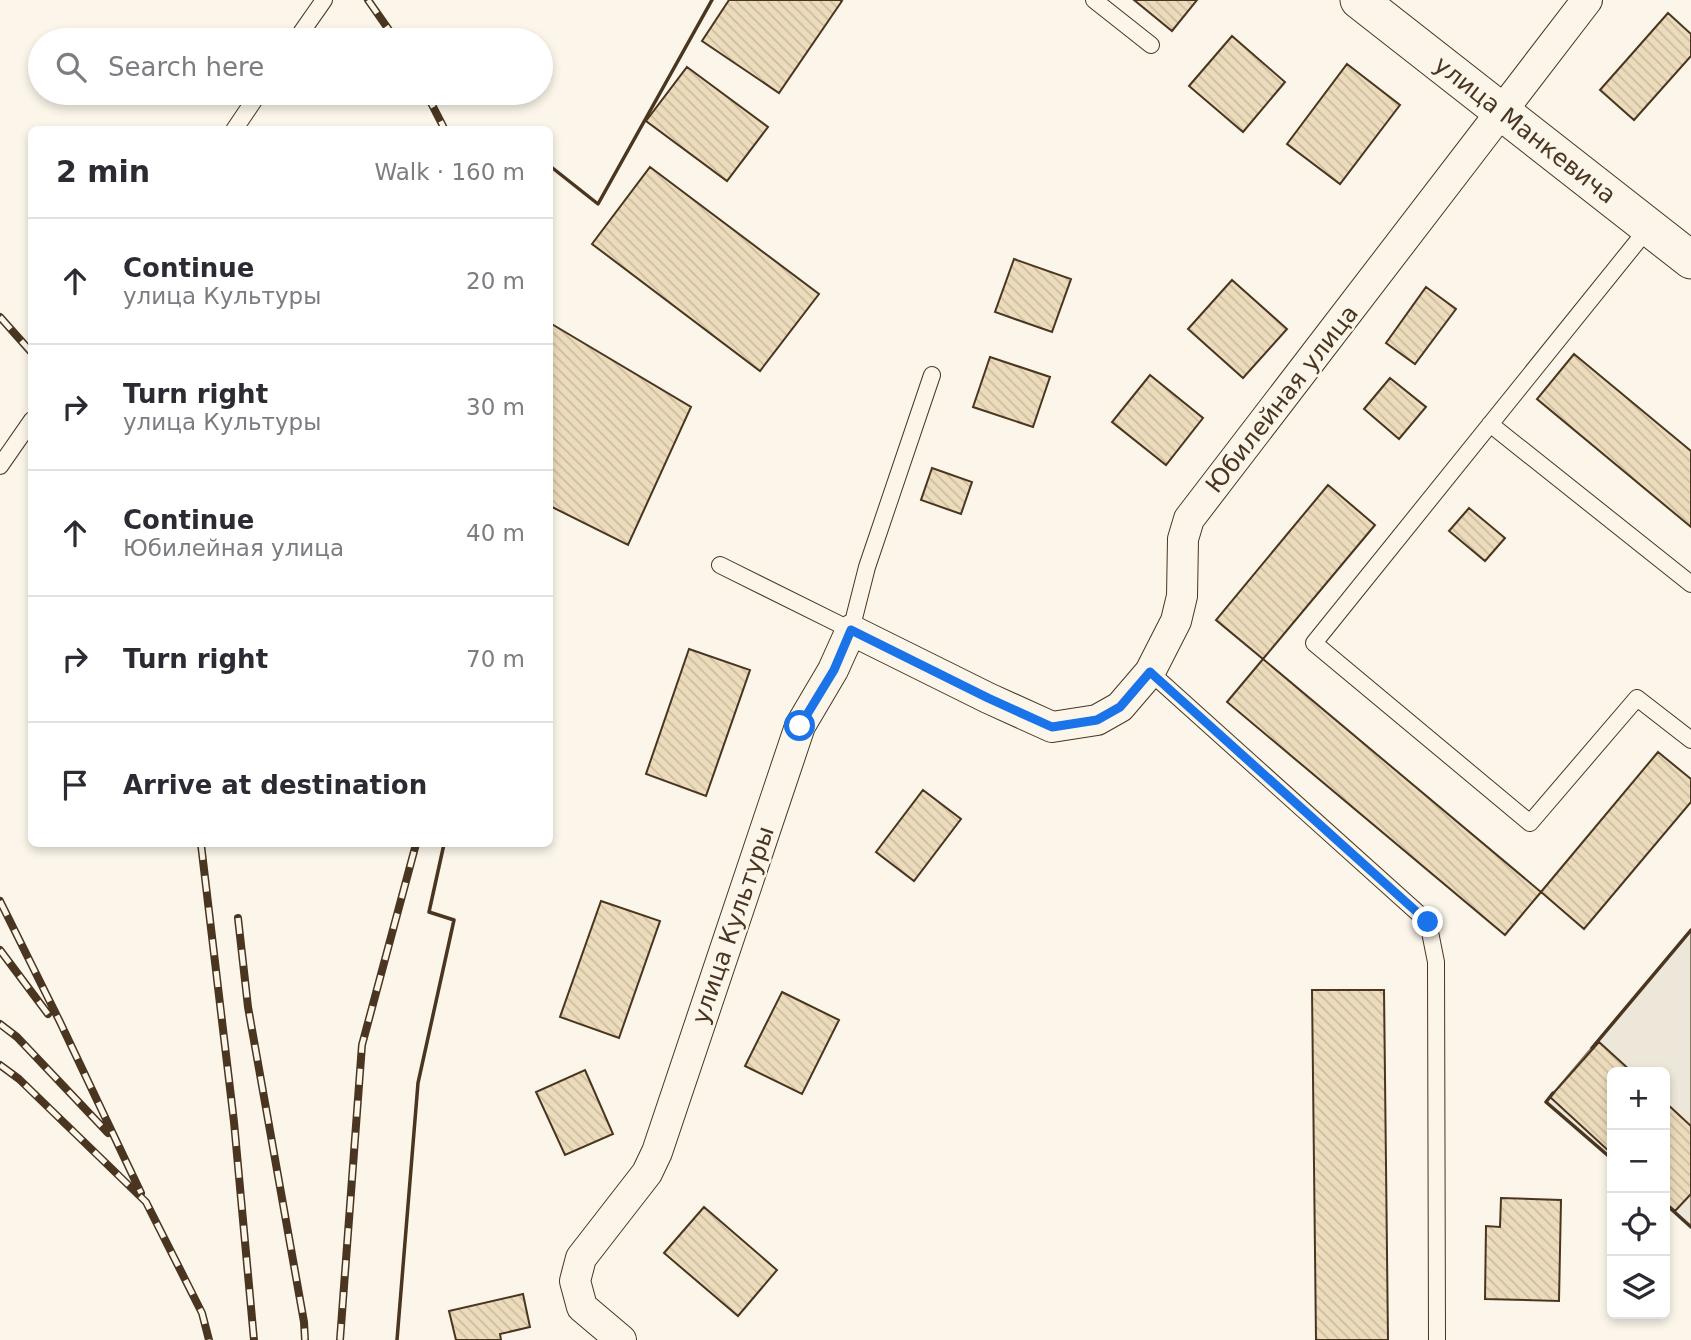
<!DOCTYPE html>
<html lang="en">
<head>
<meta charset="utf-8">
<style>
  :root { --surface:#fff; --page:#f7f7f7; --text:#2b2b33; --muted:#7c7c81; --line:#e1e1e2 }
  body { margin:0; font-family:"DejaVu Sans",sans-serif; background:var(--page); color:var(--text) }
  .controls { position:absolute; right:21px; bottom:21px; display:grid; overflow:hidden; border-radius:10px; box-shadow:0 4px 10px #0003 }
  .controls button { width:63px; height:63px; display:grid; place-items:center; padding:0; border:0; border-bottom:2px solid var(--line); background:var(--surface); color:var(--text); font:35px sans-serif }
  .stop { position:absolute; width:21px; height:21px; margin:-16px; border:5px solid #1a73e8; border-radius:50%; background:#fff }
  .stop.end { background:#1a73e8; border-color:#fff; box-shadow:0 2px 7px #0008 }
  .list { margin:0; padding:0; list-style:none }
  h2 { display:flex; justify-content:space-between; align-items:center; height:91px; margin:0; padding:0 28px; font-size:30px }
  h2 small { font-size:23px; font-weight:400; color:var(--muted) }
  .list li { display:grid; grid-template-columns:46px 1fr auto; gap:21px; align-items:center; box-sizing:border-box; height:126px; padding:0 28px; border-top:2px solid var(--line) }
  .list b { display:block; font-size:26px; white-space:nowrap }
  .list p { margin:0; font-size:23px; white-space:nowrap; color:var(--muted) }
  .list em { font-size:23px; font-style:normal; color:var(--muted) }
  .icon { flex:none; width:38px; height:38px; fill:none; stroke:currentColor; stroke-width:2; stroke-linecap:round; stroke-linejoin:round }
  .map { position:relative; flex:none; width:1691px; height:1340px; overflow:hidden }
  .search { position:absolute; background:var(--surface); box-shadow:0 4px 10px #0003; left:28px; top:28px; width:525px; height:77px; display:flex; align-items:center; gap:18px; box-sizing:border-box; padding:0 24px; border-radius:38px; color:var(--muted); font-size:26px }
  .panel { position:absolute; background:var(--surface); box-shadow:0 4px 10px #0003; left:28px; top:126px; width:525px; height:721px; border-radius:10px }
  .map>svg:first-child { display:block }
  .parking { fill:#ede7d9; stroke:#887966; stroke-width:2 }
  .building { fill:url(#building-back-hatch); stroke:#4a3520; stroke-width:2 }
  .lines { fill:none; stroke-linecap:round; stroke-linejoin:round }
  .service-casing { stroke:#4a3520; stroke-width:18 }
  .minor-casing { stroke:#4a3520; stroke-width:32 }
  .tertiary-casing { stroke:#4a3520; stroke-width:39 }
  .service { stroke:#fbf6e9; stroke-width:16 }
  .minor { stroke:#fbf6e9; stroke-width:30 }
  .tertiary { stroke:#fbf6e9; stroke-width:37 }
  .rail-casing { stroke:#4a3520; stroke-width:8 }
  .rail { stroke:#fbf6e9; stroke-width:5; stroke-dasharray:16; stroke-linecap:butt }
  .wall { stroke:#4a3520; stroke-width:3.5 }
  .route { stroke:#1a73e8; stroke-width:9 }
  .labels { text-anchor:middle; stroke-width:5; stroke-linejoin:round; paint-order:stroke }
  .street-label { font-size:24px; fill:#4a3520; stroke:#fbf6e9 }
</style>
</head>
<body>
<div class="map">
<svg width="1691" height="1340" viewBox="0 0 1691 1340">
  <defs>
    <pattern id="building-back-hatch" width="6" height="6" patternUnits="userSpaceOnUse" patternTransform="scale(1.75)"><rect width="6" height="6" fill="#ecdcbc"/><path d="M-1 5l2 2M0 0l6 6M5-1l2 2" fill="none" stroke="#ccbda1"/></pattern>
  </defs>
  <rect width="100%" height="100%" fill="#fbf6e9"/>
  <path class="parking" d="M1691 930V1227L1665 1204V1072H1612V1159L1546 1102Z"/>
  <path class="building" d="M729 0H840L842 1 779 93 702 41Z
    M1134 0H1197L1172 31Z
    M1668 13 1691 34V56L1634 120 1600 90Z
    M1232 36 1285 82 1243 132 1189 86Z
    M1347 64 1400 105 1340 184 1287 144Z
    M687 67 768 127 727 181 646 121Z
    M650 167 819 294 760 371 592 244Z
    M1014 259 1071 279 1052 332 995 312Z
    M1232 280 1287 329 1243 378 1188 329Z
    M1426 287 1456 309 1415 364 1386 343Z
    M550 323 691 407 628 545 550 506Z
    M1574 354 1691 451V527L1537 399Z
    M990 357 1050 377 1033 427 973 407Z
    M1150 375 1203 418 1166 465 1112 422Z
    M1390 378 1426 407 1399 439 1364 409Z
    M932 468 972 482 961 514 921 500Z
    M1328 485 1375 525 1263 659 1216 620Z
    M1469 508 1505 538 1485 561 1449 531Z
    M689 649 750 670 706 796 646 774Z
    M1263 659 1541 892 1505 935 1227 702Z
    M1658 752 1691 779V802L1584 929 1541 892Z
    M923 790 961 819 914 881 876 852Z
    M601 901 660 921 619 1038 560 1017Z
    M1312 990H1384L1388 1340H1316Z
    M782 992 839 1020 802 1094 745 1066Z
    M1599 1042 1632 1072H1612V1154L1550 1097Z
    M585 1070 613 1134 565 1155 536 1092Z
    M1665 1102 1691 1126V1194L1675 1211 1665 1202Z
    M1501 1198 1561 1200 1559 1301 1485 1299 1486 1226 1500 1227Z
    M704 1207 777 1270 738 1316 664 1253Z
    M523 1294 530 1327 500 1334 501 1340H456L449 1311Z"/>
  <g class="lines">
    <g class="service-casing">
      <path id="service" d="M1094 0 1151 45
        M296 40 324 0
        M234 130 259 93
        M1649 227 1314 643 1530 823 1637 698 1691 740
        M1490 424 1691 584
        M0 466 32 420
        M720 565 851 630 867 567 932 375
        M1150 672 1428 922 1436 962 1437 1340"/>
    </g>
    <g class="minor-casing">
      <path id="minor" d="M621 1340 582 1307 575 1281 581 1258 647 1173 657 1152 800 726 833 670 851 630 988 698 1052 727 1097 720 1120 707 1150 672 1176 621 1182 596 1183 539 1189 519 1587 0"/>
    </g>
    <g class="tertiary-casing">
      <path id="tertiary" d="M1359 0 1691 260"/>
    </g>
    <use href="#service" class="service"/>
    <use href="#minor" class="minor"/>
    <use href="#tertiary" class="tertiary"/>
    <g class="rail-casing">
      <path id="rail" d="M368 0 396 40
        M426 93 445 130
        M0 317 32 353
        M201 844 234 1122 254 1340
        M0 901 60 1022 141 1193
        M238 918 248 1007 304 1322 305 1340
        M0 950 48 1014
        M0 1024 17 1037 108 1133
        M0 1065 19 1079 146 1202 202 1313 209 1340
        M340 1340 362 1045 416 844"/>
    </g>
    <use href="#rail" class="rail"/>
    <path class="wall" d="M550 166 598 204 712 0
      M1592 1048 1691 930
      M1553 1093 1546 1102 1612 1159
      M1670 1208 1691 1227
      M397 1340 418 1083 454 920 429 912 444 844"/>
  </g>
  <g class="lines">
    <path class="route" d="M800 726 834 670 851 630 988 698 1052 727 1097 720 1120 707 1150 672 1428 922"/>
  </g>
  <g class="labels">
    <g class="street-label">
      <text transform="translate(1525 130) rotate(38)" y="8">улица Манкевича</text>
      <text transform="translate(1282 399) rotate(-52)" y="8">Юбилейная улица</text>
      <text transform="translate(733 925) rotate(-71)" y="8">улица Культуры</text>
    </g>
  </g>
</svg>
<div class="controls">
<button>+</button>
<button>−</button>
<button><svg class="icon" aria-label="locate" viewBox="0 0 24 24"><circle cx="12" cy="12" r="6"/><path d="M12 2v4M12 18v4M2 12h4M18 12h4"/></svg></button>
<button><svg class="icon" aria-label="layers" viewBox="0 0 24 24"><path d="M12 4l9 5-9 5-9-5zM3 14l9 5 9-5"/></svg></button>
</div>
<div class="stop" style="left:800px;top:726px"></div>
<div class="stop end" style="left:1428px;top:922px"></div>
<div class="search"><svg class="icon" aria-label="search" viewBox="0 0 24 24"><circle cx="10" cy="10" r="6"/><path d="M15 15l6 6"/></svg>Search here</div>
<section class="panel">
<h2>2 min<small>Walk · 160 m</small></h2>
<ul class="list">
<li><svg class="icon" aria-label="ahead" viewBox="0 0 24 24"><path d="M12 20V5M6 11l6-6 6 6"/></svg><div><b>Continue</b><p>улица Культуры</p></div><em>20 m</em></li>
<li><svg class="icon" aria-label="right" viewBox="0 0 24 24"><path d="M7 20v-9h11M14 6l5 5-5 5"/></svg><div><b>Turn right</b><p>улица Культуры</p></div><em>30 m</em></li>
<li><svg class="icon" aria-label="ahead" viewBox="0 0 24 24"><path d="M12 20V5M6 11l6-6 6 6"/></svg><div><b>Continue</b><p>Юбилейная улица</p></div><em>40 m</em></li>
<li><svg class="icon" aria-label="right" viewBox="0 0 24 24"><path d="M7 20v-9h11M14 6l5 5-5 5"/></svg><div><b>Turn right</b></div><em>70 m</em></li>
<li><svg class="icon" aria-label="arrive" viewBox="0 0 24 24"><path d="M6 21V4h12l-3 4 3 4H6"/></svg><div><b>Arrive at destination</b></div></li>
</ul>
</section>
</div>
</body>
</html>
